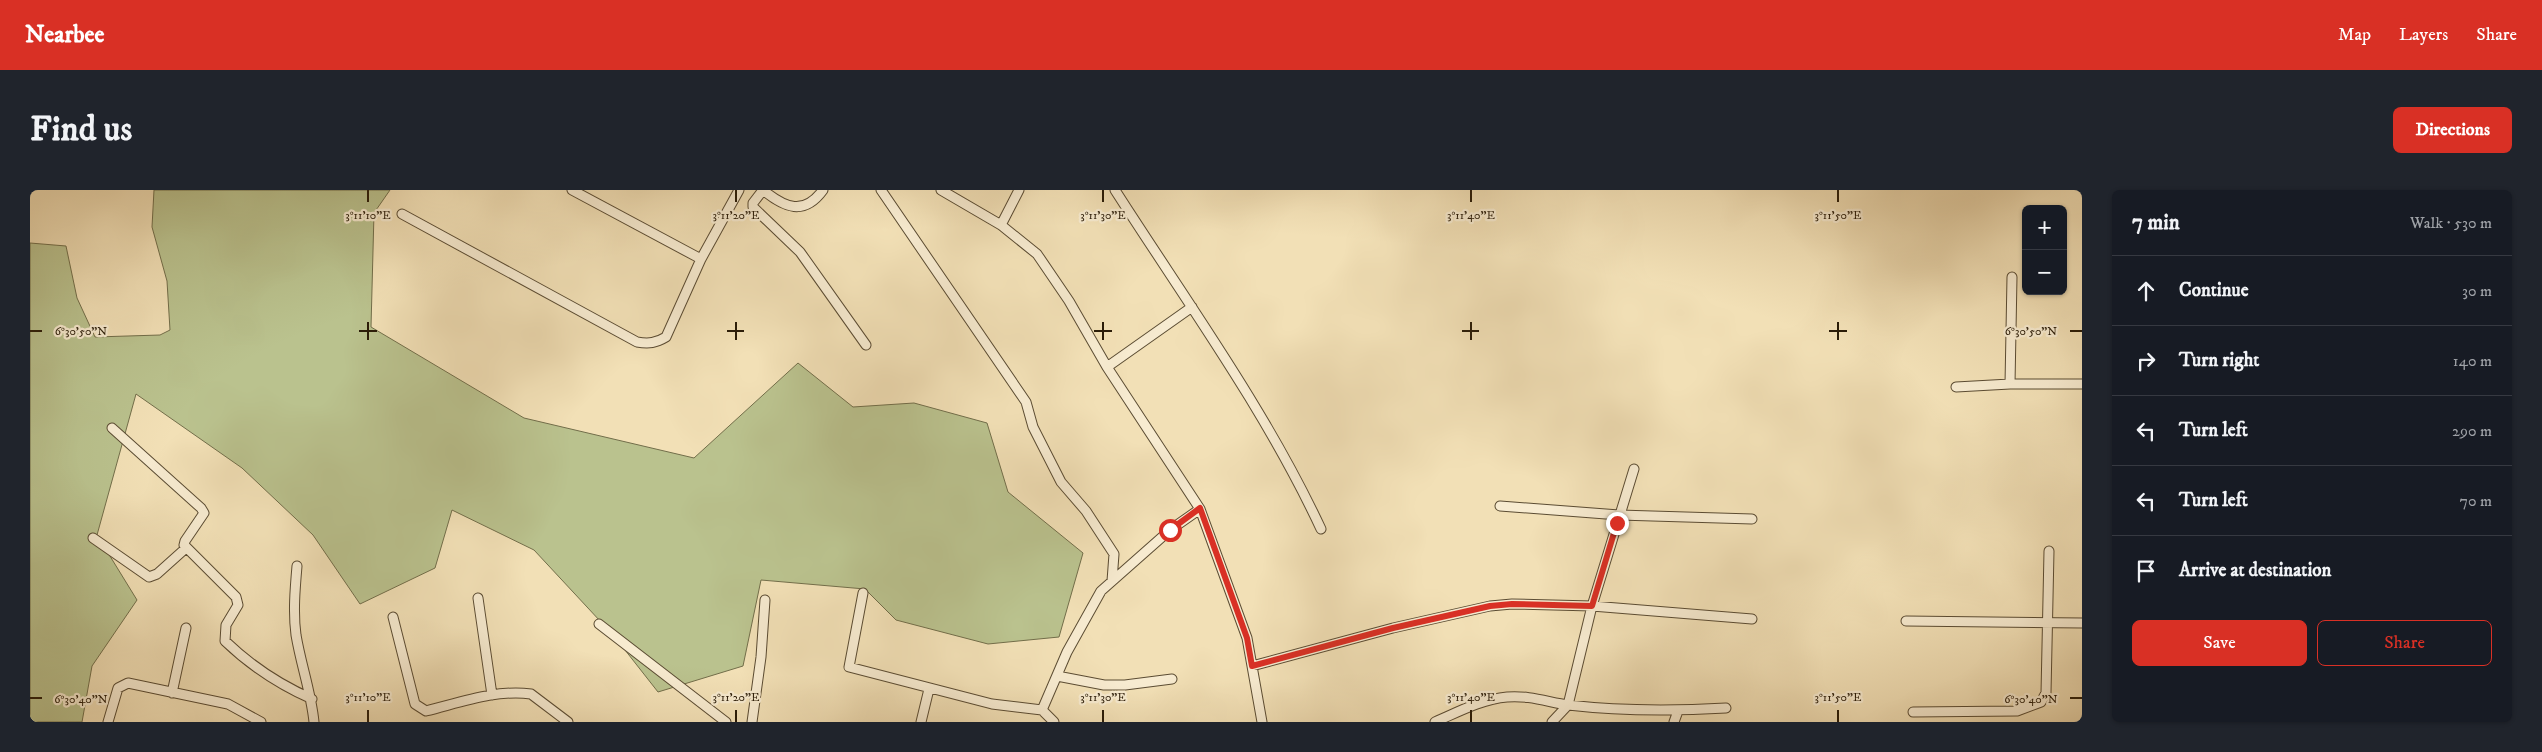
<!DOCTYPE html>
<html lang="en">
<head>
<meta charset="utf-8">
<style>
  :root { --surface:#171b24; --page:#20242c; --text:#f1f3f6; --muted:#9ea1a6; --line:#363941; --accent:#d93025 }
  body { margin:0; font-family:"IM FELL DW Pica",serif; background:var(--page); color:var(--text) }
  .controls { position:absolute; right:15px; top:15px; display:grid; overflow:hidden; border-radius:8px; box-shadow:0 1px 4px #0004 }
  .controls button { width:45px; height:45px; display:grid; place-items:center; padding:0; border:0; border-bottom:1px solid var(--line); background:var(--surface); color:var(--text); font:25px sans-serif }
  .stop { position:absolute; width:15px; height:15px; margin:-11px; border:4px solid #d93025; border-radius:50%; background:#fff }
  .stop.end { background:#d93025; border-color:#fff; box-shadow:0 1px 5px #0008 }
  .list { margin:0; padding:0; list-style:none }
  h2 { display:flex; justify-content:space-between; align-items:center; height:65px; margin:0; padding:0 20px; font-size:21px }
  h2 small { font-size:16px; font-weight:400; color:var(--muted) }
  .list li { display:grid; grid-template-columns:32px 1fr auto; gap:15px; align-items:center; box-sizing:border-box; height:70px; padding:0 20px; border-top:1px solid var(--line) }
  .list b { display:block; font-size:19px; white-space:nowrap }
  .list em { font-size:16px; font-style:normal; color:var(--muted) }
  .actions { display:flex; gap:10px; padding:15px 20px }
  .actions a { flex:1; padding:11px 0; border:1px solid var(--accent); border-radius:8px; text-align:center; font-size:18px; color:var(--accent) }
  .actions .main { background:var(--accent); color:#fff }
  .icon { flex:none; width:28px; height:28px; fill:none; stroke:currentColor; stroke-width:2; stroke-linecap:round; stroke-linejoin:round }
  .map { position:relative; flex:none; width:2052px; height:532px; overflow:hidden; border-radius:8px }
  header { display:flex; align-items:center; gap:30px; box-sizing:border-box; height:70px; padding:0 25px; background:var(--accent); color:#fff }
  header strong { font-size:24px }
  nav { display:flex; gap:28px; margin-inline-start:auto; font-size:18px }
  .intro { display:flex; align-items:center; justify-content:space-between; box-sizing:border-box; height:120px; padding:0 30px }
  h1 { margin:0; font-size:35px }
  .button { padding:12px 22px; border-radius:8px; background:var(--accent); color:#fff; font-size:18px; font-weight:700 }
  main { display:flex; gap:30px; padding:0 30px }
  aside { flex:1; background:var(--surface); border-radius:8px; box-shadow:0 1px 4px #0004 }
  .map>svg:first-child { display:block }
  .green { fill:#bac28e; stroke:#726e4a }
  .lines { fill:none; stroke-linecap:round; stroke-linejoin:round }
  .minor-casing { stroke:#5b4c33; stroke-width:11 }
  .minor { stroke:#f7ebd0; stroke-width:9 }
  .route { stroke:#d93025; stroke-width:6 }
  .ticks { fill:none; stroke:#291b07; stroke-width:2 }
  .ticks-label { font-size:12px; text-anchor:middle; fill:#291b07; stroke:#f7ebd0; stroke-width:4.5; stroke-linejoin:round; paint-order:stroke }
</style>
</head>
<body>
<header>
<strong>Nearbee</strong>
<nav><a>Map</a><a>Layers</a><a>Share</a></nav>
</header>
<div class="intro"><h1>Find us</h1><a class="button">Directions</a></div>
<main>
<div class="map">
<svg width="2052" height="532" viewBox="0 0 2052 532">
  <rect width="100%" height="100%" fill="#f2e0b6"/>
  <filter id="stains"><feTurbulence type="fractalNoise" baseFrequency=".004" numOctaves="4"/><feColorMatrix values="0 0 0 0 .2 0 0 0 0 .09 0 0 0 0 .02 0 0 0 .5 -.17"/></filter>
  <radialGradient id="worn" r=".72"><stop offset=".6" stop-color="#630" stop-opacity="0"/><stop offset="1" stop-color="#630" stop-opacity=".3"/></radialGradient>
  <path class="green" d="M124 0H360L344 23 341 137 494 228 664 268 768 173 823 217 884 213 957 233 978 302 1053 363 1029 447 958 454 866 430 835 399 731 390 713 476 628 502 584 446 504 360 422 320 405 378 330 414 283 345 212 278 106 204 67 345 107 410 62 476 52 532H0V53L36 56 47 108 65 147 130 145 140 140 137 91 122 37Z"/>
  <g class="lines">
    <g class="minor-casing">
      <path id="minor" d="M542 0 671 69
        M793 0C774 26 755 18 733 0L723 13V17L770 62 836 155
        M851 0 996 212 1003 237 1031 292 1056 321 1084 364 1082 391
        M911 0 971 35 1007 64 1039 111 1077 177 1170 319 1217 448 1232 532
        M1085 0C1156 111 1235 219 1291 339
        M372 24 607 152C619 154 626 153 636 147L671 69 709 0
        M971 35 989 0
        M1077 177 1162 117
        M1980 194 1982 87
        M1926 197 1980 194H2052
        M82 238 171 318 174 323 155 351 154 355 206 407 208 415 196 435 195 451C220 475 250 495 282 509
        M1470 316 1589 325 1722 329
        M63 348 119 387 127 384 156 358
        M267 376C265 399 263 423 266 445 271 475 281 502 284 532
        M833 403 819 477 962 514 1012 520 1024 532
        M448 408 462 505
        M363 427 385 514 396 521C429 513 466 499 501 504L538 532
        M1876 431 2052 433
        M569 434 696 532
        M1222 476 1363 438 1460 416 1482 414 1562 416 1722 429
        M1027 486 1074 495H1095L1142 489
        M142 503 156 438
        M1012 520 1037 462 1071 401 1140 340 1170 319
        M1883 522 1987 521 2011 512 2016 503 2019 361
        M78 532 88 498 98 493 198 514 231 532
        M722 532 731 467 735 410
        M891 532 899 499
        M1405 532C1428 522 1452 509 1477 507 1498 505 1518 512 1538 515 1590 521 1644 521 1696 518
        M1522 532 1538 515 1562 416 1604 279
        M1644 532 1648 521"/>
    </g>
    <use href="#minor" class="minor"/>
  </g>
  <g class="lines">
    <path class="route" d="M1140 340 1170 318 1217 448 1222 476 1363 438 1460 416 1482 414 1562 416 1587 333"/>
  </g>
  <path class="ticks" d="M338 0V12M706 0V12M1073 0V12M1441 0V12M1808 0V12M338 132V150M706 132V150M1073 132V150M1441 132V150M1808 132V150M0 141H12M329 141H347M697 141H714M1064 141H1082M1432 141H1449M1799 141H1817M2040 141H2052M0 508H12M2040 508H2052M338 520V532M706 520V532M1073 520V532M1441 520V532M1808 520V532"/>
  <g class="ticks-label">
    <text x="338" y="29">3°11'10"E</text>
    <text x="706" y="29">3°11'20"E</text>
    <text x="1073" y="29">3°11'30"E</text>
    <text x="1441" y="29">3°11'40"E</text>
    <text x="1808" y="29">3°11'50"E</text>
    <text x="51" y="145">6°30'50"N</text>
    <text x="2001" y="145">6°30'50"N</text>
    <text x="338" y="511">3°11'10"E</text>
    <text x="706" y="511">3°11'20"E</text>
    <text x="1073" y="511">3°11'30"E</text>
    <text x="1441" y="511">3°11'40"E</text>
    <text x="1808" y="511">3°11'50"E</text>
    <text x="51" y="513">6°30'40"N</text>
    <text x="2001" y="513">6°30'40"N</text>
  </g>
  <rect width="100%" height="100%" filter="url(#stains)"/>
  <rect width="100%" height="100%" fill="url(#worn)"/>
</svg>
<div class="controls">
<button>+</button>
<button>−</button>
</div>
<div class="stop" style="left:1140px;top:340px"></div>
<div class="stop end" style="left:1587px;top:333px"></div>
</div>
<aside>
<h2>7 min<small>Walk · 530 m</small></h2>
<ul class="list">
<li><svg class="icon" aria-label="ahead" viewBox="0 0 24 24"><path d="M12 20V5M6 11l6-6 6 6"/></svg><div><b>Continue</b></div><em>30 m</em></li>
<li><svg class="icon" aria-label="right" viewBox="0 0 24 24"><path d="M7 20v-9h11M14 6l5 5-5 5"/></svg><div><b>Turn right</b></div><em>140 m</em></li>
<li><svg class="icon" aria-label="left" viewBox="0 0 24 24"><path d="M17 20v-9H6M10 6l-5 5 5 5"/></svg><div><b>Turn left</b></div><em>290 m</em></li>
<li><svg class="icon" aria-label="left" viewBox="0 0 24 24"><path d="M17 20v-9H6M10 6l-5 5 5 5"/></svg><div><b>Turn left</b></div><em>70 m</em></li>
<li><svg class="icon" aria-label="arrive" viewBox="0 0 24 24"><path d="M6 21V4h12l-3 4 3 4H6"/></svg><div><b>Arrive at destination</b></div></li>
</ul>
<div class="actions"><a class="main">Save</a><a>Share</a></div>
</aside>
</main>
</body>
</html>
